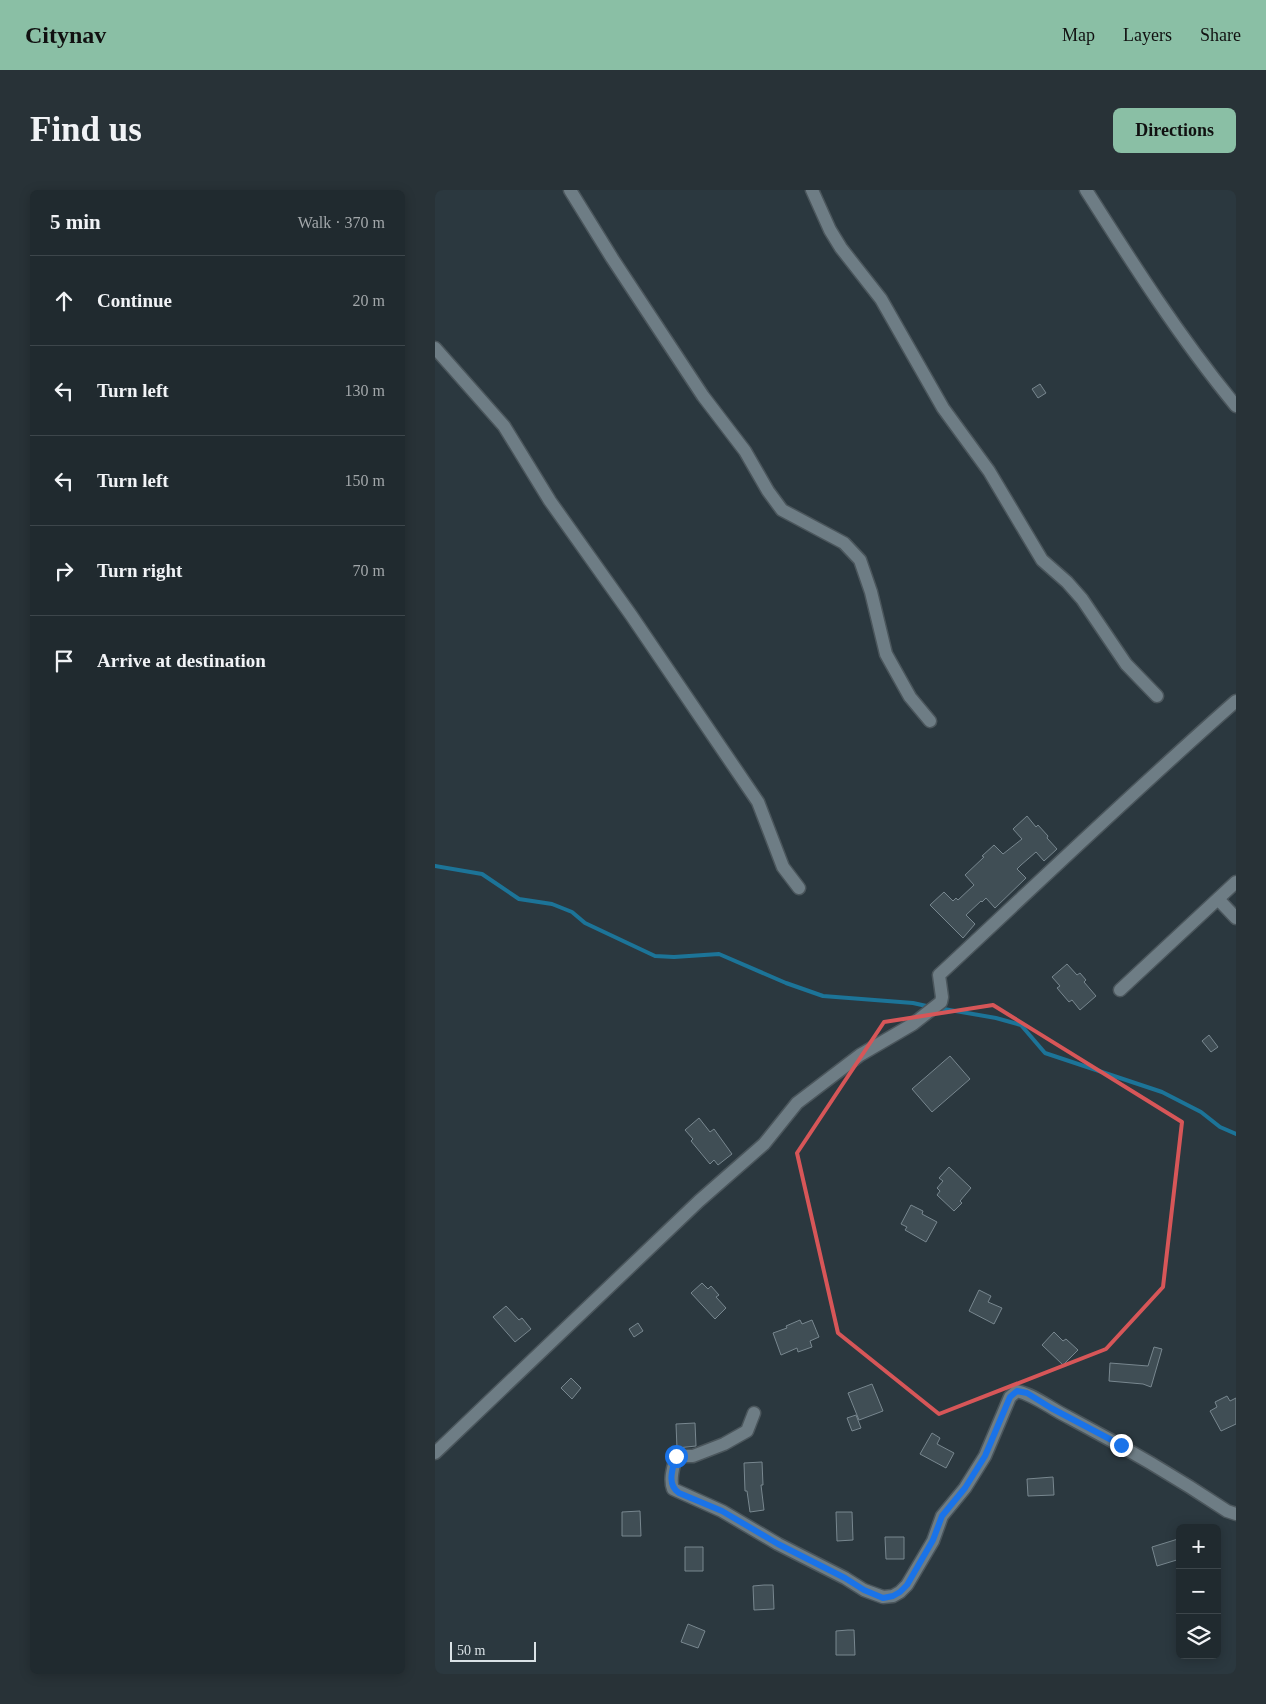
<!DOCTYPE html>
<html lang="en">
<head>
<meta charset="utf-8">
<style>
  :root { --surface:#202a2f; --page:#283237; --text:#f1f3f6; --muted:#a2a7aa; --line:#3d464b; --accent:#8abfa5 }
  body { margin:0; font-family:"Times New Roman",serif; background:var(--page); color:var(--text) }
  .controls { position:absolute; right:15px; bottom:15px; display:grid; overflow:hidden; border-radius:8px; box-shadow:0 2px 12px #0003 }
  .controls button { width:45px; height:45px; display:grid; place-items:center; padding:0; border:0; border-bottom:1px solid var(--line); background:var(--surface); color:var(--text); font:25px sans-serif }
  .scale { position:absolute; left:15px; bottom:12px; width:86px; box-sizing:border-box; padding-left:5px; border:2px solid #dae2e6; border-top:0; font-size:14px; line-height:18px; white-space:nowrap; color:#dae2e6; -webkit-text-stroke:4px #2b383f; paint-order:stroke }
  .stop { position:absolute; width:15px; height:15px; margin:-11px; border:4px solid #1a73e8; border-radius:50%; background:#fff }
  .stop.end { background:#1a73e8; border-color:#fff; box-shadow:0 1px 5px #0008 }
  .list { margin:0; padding:0; list-style:none }
  h2 { display:flex; justify-content:space-between; align-items:center; height:65px; margin:0; padding:0 20px; font-size:21px }
  h2 small { font-size:16px; font-weight:400; color:var(--muted) }
  .list li { display:grid; grid-template-columns:32px 1fr auto; gap:15px; align-items:center; box-sizing:border-box; height:90px; padding:0 20px; border-top:1px solid var(--line) }
  .list b { display:block; font-size:19px; white-space:nowrap }
  .list em { font-size:16px; font-style:normal; color:var(--muted) }
  .icon { flex:none; width:28px; height:28px; fill:none; stroke:currentColor; stroke-width:2; stroke-linecap:round; stroke-linejoin:round }
  .map { position:relative; flex:none; width:801px; height:1484px; overflow:hidden; border-radius:8px }
  header { display:flex; align-items:center; gap:30px; box-sizing:border-box; height:70px; padding:0 25px; background:var(--accent); color:#111 }
  header strong { font-size:24px }
  nav { display:flex; gap:28px; margin-inline-start:auto; font-size:18px }
  .intro { display:flex; align-items:center; justify-content:space-between; box-sizing:border-box; height:120px; padding:0 30px }
  h1 { margin:0; font-size:35px }
  .button { padding:12px 22px; border-radius:8px; background:var(--accent); color:#111; font-size:18px; font-weight:700 }
  main { display:flex; gap:30px; padding:0 30px }
  aside { flex:1; background:var(--surface); border-radius:8px; box-shadow:0 2px 12px #0003 }
  .map>svg:first-child { display:block }
  .lines { fill:none; stroke-linecap:round; stroke-linejoin:round }
  .stream { stroke:#1c7498; stroke-width:4 }
  .building { fill:#404e55; stroke:#78878f }
  .minor-casing { stroke:#4b565c; stroke-width:15 }
  .minor { stroke:#6e7d85; stroke-width:12 }
  .route { stroke:#1a73e8; stroke-width:6 }
  .marked { fill:none; stroke:#d75658; stroke-width:4; stroke-linejoin:round }
</style>
</head>
<body>
<header>
<strong>Citynav</strong>
<nav><a>Map</a><a>Layers</a><a>Share</a></nav>
</header>
<div class="intro"><h1>Find us</h1><a class="button">Directions</a></div>
<main>
<aside>
<h2>5 min<small>Walk · 370 m</small></h2>
<ul class="list">
<li><svg class="icon" aria-label="ahead" viewBox="0 0 24 24"><path d="M12 20V5M6 11l6-6 6 6"/></svg><div><b>Continue</b></div><em>20 m</em></li>
<li><svg class="icon" aria-label="left" viewBox="0 0 24 24"><path d="M17 20v-9H6M10 6l-5 5 5 5"/></svg><div><b>Turn left</b></div><em>130 m</em></li>
<li><svg class="icon" aria-label="left" viewBox="0 0 24 24"><path d="M17 20v-9H6M10 6l-5 5 5 5"/></svg><div><b>Turn left</b></div><em>150 m</em></li>
<li><svg class="icon" aria-label="right" viewBox="0 0 24 24"><path d="M7 20v-9h11M14 6l5 5-5 5"/></svg><div><b>Turn right</b></div><em>70 m</em></li>
<li><svg class="icon" aria-label="arrive" viewBox="0 0 24 24"><path d="M6 21V4h12l-3 4 3 4H6"/></svg><div><b>Arrive at destination</b></div></li>
</ul>
</aside>
<div class="map">
<svg width="801" height="1484" viewBox="0 0 801 1484">
  <rect width="100%" height="100%" fill="#2b383f"/>
  <g class="lines">
    <path class="stream" d="M0 676 47 684 84 709 117 714 137 722 150 733 220 766 239 767 284 764 351 793 388 806 478 813 496 817
      M503 818 561 828 586 835 610 863 727 902 766 922 785 937 801 944"/>
  </g>
  <path class="building" d="M605 194 611 203 603 208 597 199Z
    M592 626 601 637 603 635 613 646 612 648 622 659 609 671 601 662 586 675 582 679 591 688 560 718 551 708 547 712 546 711 531 725 540 734 528 748 495 715 509 702 518 711 521 708 523 710 539 695 530 685 549 667 547 666 559 655 568 664 587 649 578 639Z
    M632 774 642 785 645 783 651 790 649 792 661 806 645 820 637 810 634 812 622 798 625 796 617 787Z
    M774 845 783 857 776 862 767 851Z
    M515 866 535 889 497 922 477 899Z
    M264 928 275 942 279 939 297 964 283 975 279 970 275 974 256 951 258 949 250 940Z
    M514 977 536 998 525 1011 527 1013 519 1021 502 1005 505 1001 502 998 508 991 504 988Z
    M476 1015 488 1021 487 1024 502 1032 491 1052 470 1040 472 1037 466 1034Z
    M267 1093 273 1099 276 1096 284 1105 281 1107 291 1118 280 1129 256 1103Z
    M544 1100 556 1106 553 1112 567 1118 559 1134 534 1121Z
    M71 1116 84 1130 87 1128 96 1139 80 1152 58 1127Z
    M365 1130 367 1134 377 1130 384 1147 375 1151 377 1157 363 1162 362 1158 346 1165 338 1143 352 1138 351 1136Z
    M203 1133 208 1141 199 1147 194 1139Z
    M619 1142 628 1151 631 1149 643 1160 628 1175 607 1155Z
    M719 1157 727 1159 716 1197 708 1194 674 1191 675 1173 713 1176Z
    M136 1188 146 1198 137 1209 126 1198Z
    M437 1194 448 1221 424 1230 413 1203Z
    M792 1206 795 1211 801 1208V1234L786 1241 775 1221 782 1217 780 1212Z
    M421 1225 426 1238 417 1241 412 1228Z
    M260 1233 261 1256 242 1258 241 1234Z
    M497 1243 505 1248 502 1254 519 1263 511 1278 485 1264Z
    M327 1272 328 1295H326L329 1320 315 1322 312 1301H310L309 1273Z
    M618 1287 619 1305 593 1306 592 1289Z
    M205 1321 206 1346H187V1322Z
    M401 1322H417L418 1350 402 1351Z
    M450 1347H469V1369H451Z
    M743 1349 745 1369 722 1376 717 1357Z
    M250 1357H268V1381H250Z
    M329 1395H338L339 1419 319 1420 318 1396Z
    M253 1434 270 1441 263 1458 246 1452Z
    M413 1440H419L420 1465H401V1441Z"/>
  <g class="lines">
    <g class="minor-casing">
      <path id="minor" d="M135 0 177 68 268 206 310 261 333 301 347 320 409 353 425 370 436 402 451 464 475 507 495 531
        M377 0 395 40 406 58 446 109 508 218 554 281 607 370 632 392 647 409 691 474 722 506
        M651 0C698 74 745 148 801 216
        M0 158 69 236 115 311 196 425 323 612 348 677 364 698
        M783 709 801 728
        M685 800 801 692
        M319 1223 312 1241 289 1254 258 1266H241C239 1276 234 1288 238 1299L287 1321 343 1354 410 1388 429 1400 448 1407 458 1406 465 1402 472 1395 498 1351 507 1326 530 1298 550 1266 575 1207 582 1201C600 1205 616 1219 633 1227 688 1256 741 1287 792 1321L801 1324
        M0 1263 264 1011 329 954 362 913 425 865 478 834 506 812 507 807 504 785C603 693 700 600 801 511"/>
    </g>
    <use href="#minor" class="minor"/>
  </g>
  <g class="lines">
    <path class="route" d="M241 1266C238 1278 231 1294 244 1303L287 1321 343 1354 410 1388 429 1400 448 1408 458 1406 465 1402 472 1395 498 1350 507 1326 530 1298 550 1266 575 1207 582 1201 592 1203 616 1218 686 1255"/>
  </g>
  <path class="marked" d="M558 815 747 932 728 1097 671 1159 504 1224 403 1143 362 963 449 832Z"/>
</svg>
<div class="controls">
<button>+</button>
<button>−</button>
<button><svg class="icon" aria-label="layers" viewBox="0 0 24 24"><path d="M12 4l9 5-9 5-9-5zM3 14l9 5 9-5"/></svg></button>
</div>
<div class="scale">50 m</div>
<div class="stop" style="left:241px;top:1266px"></div>
<div class="stop end" style="left:686px;top:1255px"></div>
</div>
</main>
</body>
</html>
